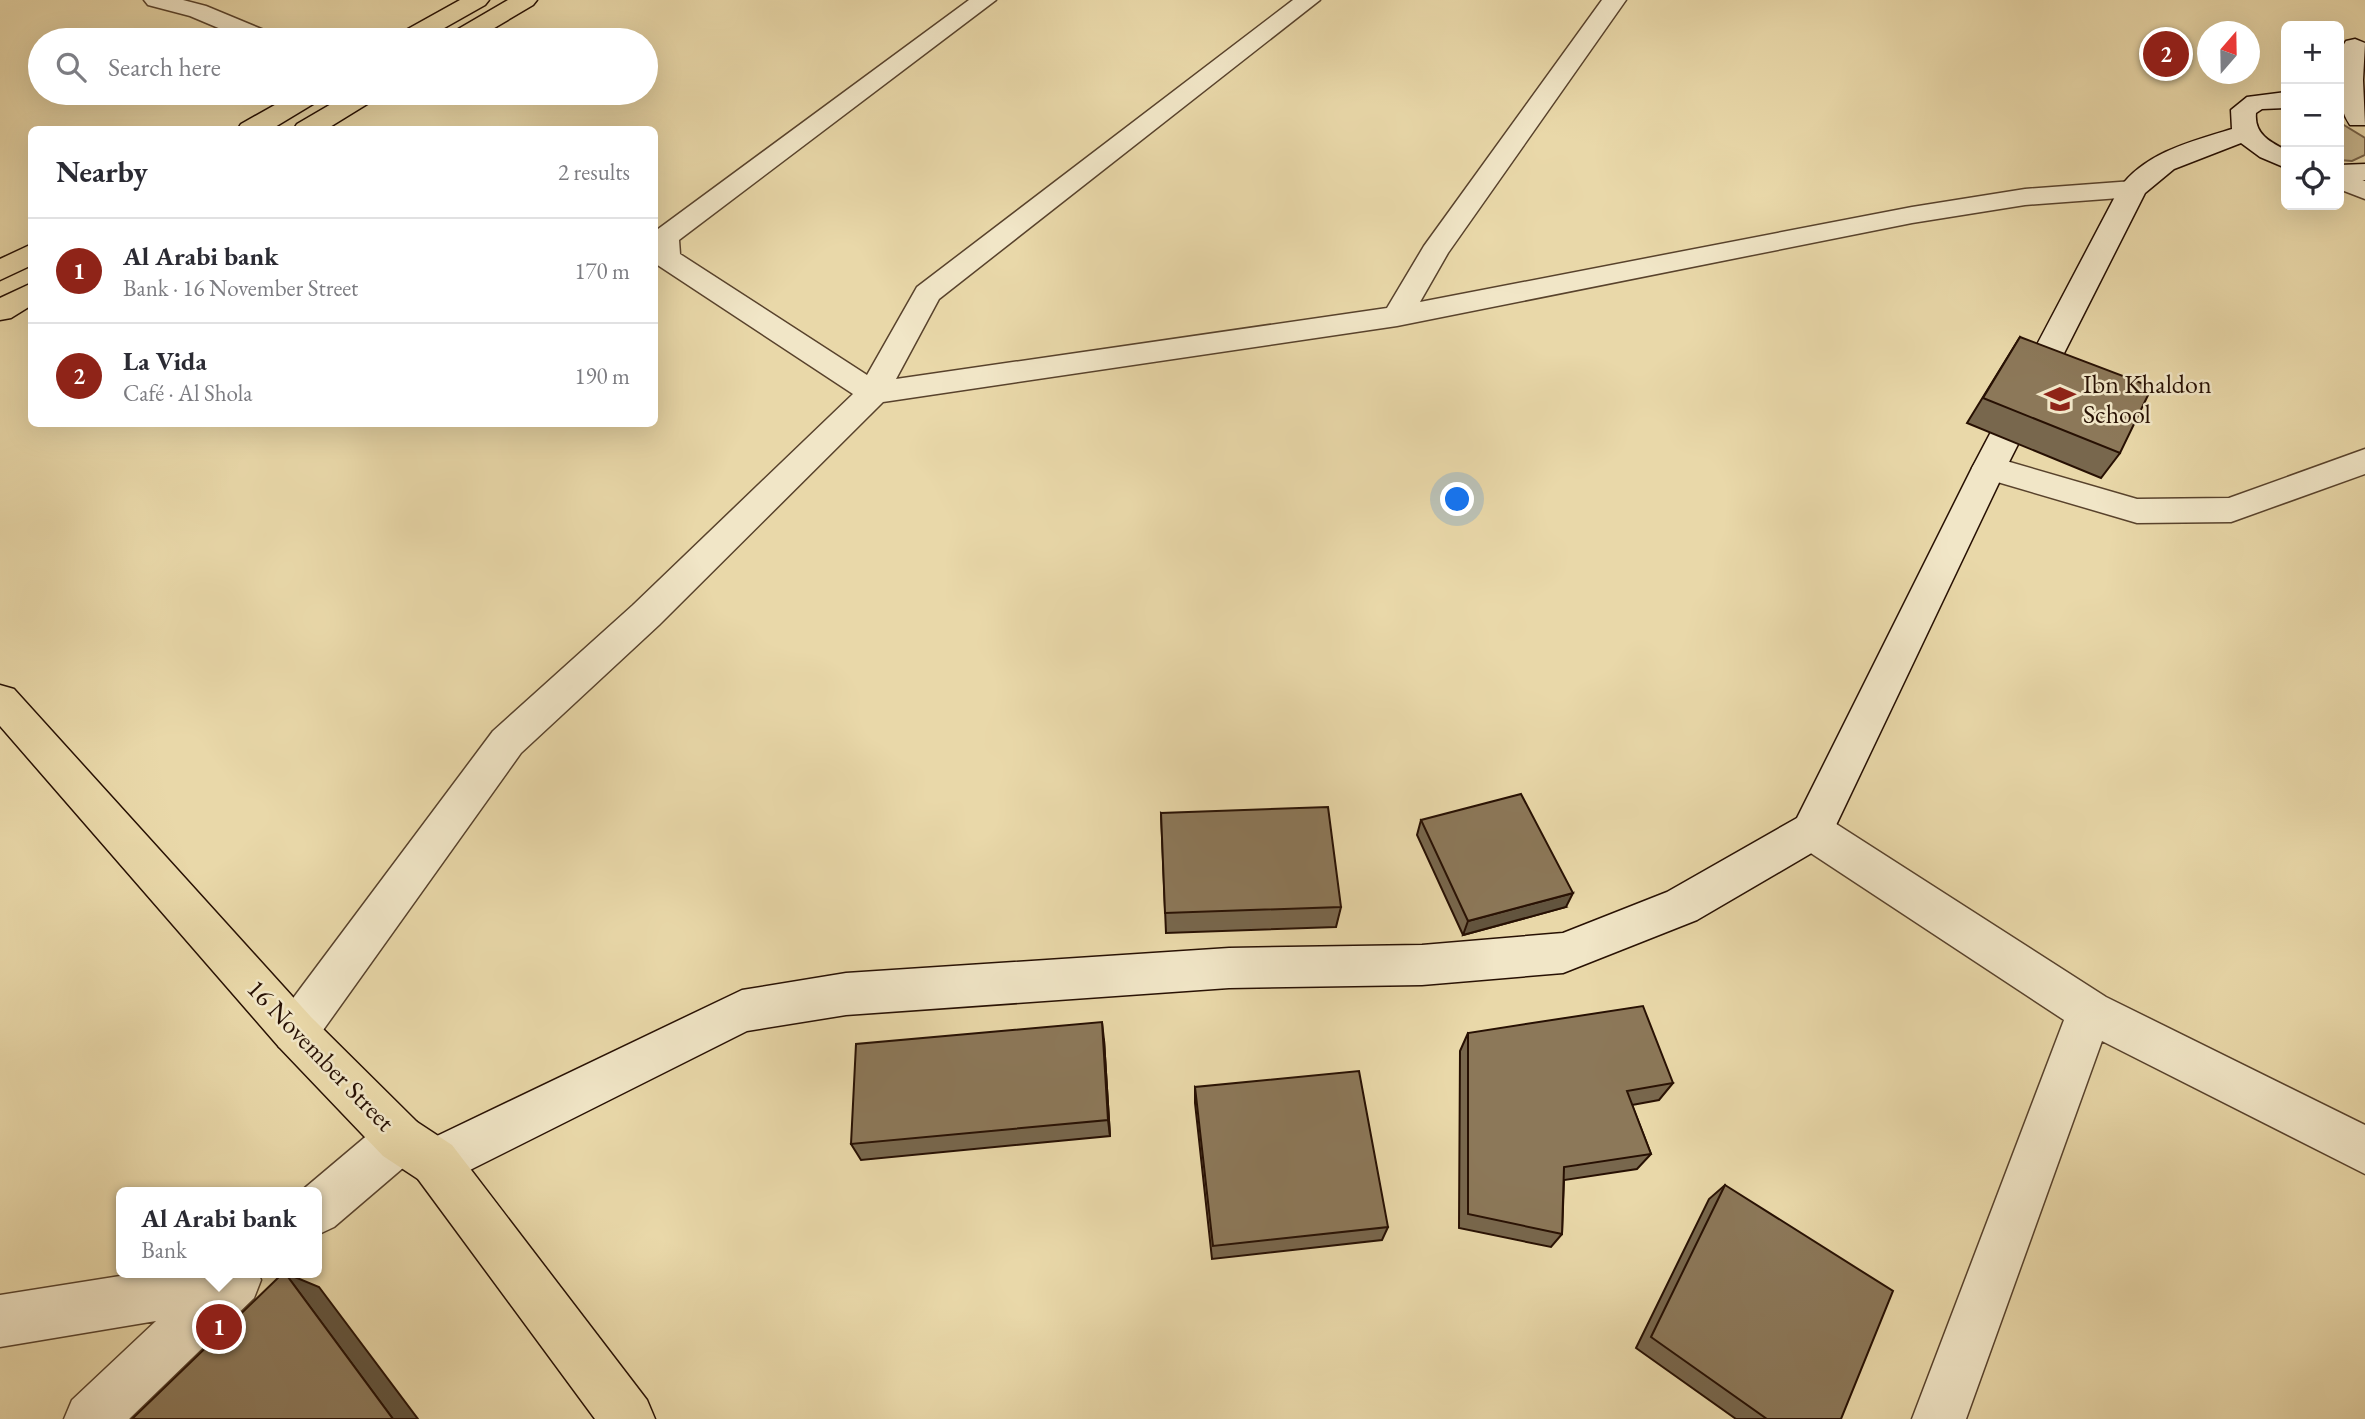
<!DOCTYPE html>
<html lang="en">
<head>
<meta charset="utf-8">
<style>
  :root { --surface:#fff; --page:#f7f7f7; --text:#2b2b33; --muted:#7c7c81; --line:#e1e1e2; --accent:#8f2418 }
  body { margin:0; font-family:"EB Garamond",serif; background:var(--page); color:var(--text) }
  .controls { position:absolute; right:21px; top:21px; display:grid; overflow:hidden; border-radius:10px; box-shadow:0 7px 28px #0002 }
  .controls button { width:63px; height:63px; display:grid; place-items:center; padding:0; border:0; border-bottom:2px solid var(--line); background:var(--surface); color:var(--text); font:35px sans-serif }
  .compass { position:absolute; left:2197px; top:21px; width:63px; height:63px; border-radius:50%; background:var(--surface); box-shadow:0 7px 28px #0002; rotate:20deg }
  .you { position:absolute; left:1458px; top:500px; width:24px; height:24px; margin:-18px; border:5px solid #fff; border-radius:50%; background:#1a73e8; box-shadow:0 0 0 10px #1a73e833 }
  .badge { display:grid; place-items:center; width:46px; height:46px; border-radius:50%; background:var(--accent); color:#fff; font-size:23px; font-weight:700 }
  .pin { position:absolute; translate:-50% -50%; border:4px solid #fff; box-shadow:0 2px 7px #0006 }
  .popup { position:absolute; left:116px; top:1187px; width:206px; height:91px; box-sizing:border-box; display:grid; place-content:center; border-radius:10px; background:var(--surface); filter:drop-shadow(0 2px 5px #0005); font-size:23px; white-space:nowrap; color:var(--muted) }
  .popup b { font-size:26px; color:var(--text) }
  .popup::after { content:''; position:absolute; left:50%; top:100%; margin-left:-14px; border:14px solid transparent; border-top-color:var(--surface) }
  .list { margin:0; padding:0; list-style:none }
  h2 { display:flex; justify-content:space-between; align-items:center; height:91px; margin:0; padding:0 28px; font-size:30px }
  h2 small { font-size:23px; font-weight:400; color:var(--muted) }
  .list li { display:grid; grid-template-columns:46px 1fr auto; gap:21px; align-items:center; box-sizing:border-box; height:105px; padding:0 28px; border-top:2px solid var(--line) }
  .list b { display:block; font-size:26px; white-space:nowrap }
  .list p { margin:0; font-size:23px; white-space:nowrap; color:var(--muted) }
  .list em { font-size:23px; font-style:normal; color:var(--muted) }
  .icon { flex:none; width:38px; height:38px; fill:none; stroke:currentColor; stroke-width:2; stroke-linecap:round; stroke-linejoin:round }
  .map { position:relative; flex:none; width:2365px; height:1419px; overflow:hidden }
  .search { position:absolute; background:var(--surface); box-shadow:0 7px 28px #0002; left:28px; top:28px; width:630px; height:77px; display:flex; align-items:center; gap:18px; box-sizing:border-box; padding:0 24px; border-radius:38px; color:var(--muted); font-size:26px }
  .panel { position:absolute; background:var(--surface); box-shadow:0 7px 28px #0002; left:28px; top:126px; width:630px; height:301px; border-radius:10px }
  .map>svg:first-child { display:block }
  .green { fill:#c8b68d; stroke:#786348; stroke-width:2 }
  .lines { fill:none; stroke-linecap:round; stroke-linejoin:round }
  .street-casing { stroke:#58422c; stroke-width:3 }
  .secondary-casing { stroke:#271003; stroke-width:3 }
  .primary-casing { stroke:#271003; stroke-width:3 }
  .street { fill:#f1e6c7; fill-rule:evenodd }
  .secondary { fill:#f1e6c7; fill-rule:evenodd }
  .primary { fill:#e9d8a9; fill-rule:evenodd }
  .wall { fill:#78674d; stroke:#271003; stroke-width:2 }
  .shaded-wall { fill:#62543e; stroke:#271003; stroke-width:2 }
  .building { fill:#8c7859; stroke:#271003; stroke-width:2 }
  .labels { text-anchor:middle; stroke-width:5; stroke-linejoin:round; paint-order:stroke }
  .poi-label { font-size:26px; fill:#271003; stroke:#f1e6c7; text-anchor:start }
  .street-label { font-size:26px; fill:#271003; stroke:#f1e6c7 }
</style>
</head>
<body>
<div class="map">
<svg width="2365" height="1419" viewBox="0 0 2365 1419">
  <rect width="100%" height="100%" fill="#e9d8a9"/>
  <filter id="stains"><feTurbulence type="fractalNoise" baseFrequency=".00286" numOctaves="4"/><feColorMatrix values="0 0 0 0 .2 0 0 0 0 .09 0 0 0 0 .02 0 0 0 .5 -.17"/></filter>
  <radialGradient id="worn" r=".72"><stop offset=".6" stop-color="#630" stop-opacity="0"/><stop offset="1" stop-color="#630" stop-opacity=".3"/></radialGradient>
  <path class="green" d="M2339 122 2365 138V155L2352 161 2339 160Z"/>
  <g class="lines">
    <g class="street-casing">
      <path id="street" d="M144 0H183L206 6 276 35 279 40H247L190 16 148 5Z
        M969 0H996L679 240 680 254 867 375 917 287 1293 0H1320L939 299 896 379 1387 308 1424 246 1602 0H1626L1448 253 1420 302 1912 207 2025 189 2133 181 2143 183 2147 189 2143 195 2133 197 2025 205 1912 223 1397 326 883 402 659 625 521 753 311 1047 295 1054 279 1047 272 1032 279 1017 493 731 633 605 853 394 656 264 654 232Z
        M2339 171 2365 181V199L2339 189Z
        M2365 449V474L2231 522 2137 523 1977 476 1972 468 1977 460 1989 456 2137 499 2229 498Z
        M1812 813 1827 818 2106 997 2365 1125V1174L2102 1041 1966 1419H1912L2064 1020 1797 844 1791 831 1797 818Z
        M400 1115 417 1122 424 1139 417 1156 334 1227 317 1235V1192H300L383 1122Z
        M139 1273H258L261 1280 254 1298 129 1419H64L72 1400 156 1321 0 1347V1295Z"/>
    </g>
    <g class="secondary-casing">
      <path id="secondary" d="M2355 39 2365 43 2363 80 2365 125H2350C2335 103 2339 71 2343 46L2346 41Z
        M2286 92V108L2262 109 2256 113C2254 134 2270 142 2286 150V168L2260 157 2241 143 2174 169 2145 193 2006 468 1827 844 1697 920 1563 973 1422 985 1229 988 846 1015 747 1031 452 1179 435 1186 418 1179 411 1162 418 1145 742 990 846 973 1229 948 1422 945 1563 933 1667 892 1797 818 1972 468 2119 189C2144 153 2192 141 2232 129L2231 110 2247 97Z
        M2365 164V180L2339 181V165Z"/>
    </g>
    <g class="primary-casing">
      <path id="primary" d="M460 0H489L485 5 423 40H394L397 35Z
        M508 0H537L533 5 474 40H445L448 35Z
        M296 93H327L323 98 270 130H237L241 124Z
        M350 93H381L377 98 325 130H293L297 124Z
        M32 244V265L0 280V259Z
        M32 283V305L11 318 0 320V298Z
        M0 685 14 689 311 1017 417 1122 452 1145 647 1400 655 1419H595L418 1179 383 1156 279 1047 0 726Z"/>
    </g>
    <use href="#street" class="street"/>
    <use href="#secondary" class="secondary"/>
    <use href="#primary" class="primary"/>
  </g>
  <path class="wall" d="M2020 337 2120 453 2101 478 1967 423Z
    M1161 813 1341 907 1336 927 1166 933Z
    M1421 820 1566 907 1463 935 1417 835Z
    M1468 1033 1673 1083 1659 1100 1632 1105 1651 1154 1637 1169 1564 1180 1562 1234 1551 1247 1459 1228 1460 1051Z
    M1104 1040 1110 1136 861 1160 851 1144Z
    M1195 1087 1388 1227 1382 1240 1212 1259 1195 1103Z
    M1725 1185 1841 1419H1736L1636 1348 1709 1199Z"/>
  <path class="shaded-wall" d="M1573 893 1566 907 1463 935 1468 921Z
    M1102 1022 1104 1040 1110 1136 1108 1120Z
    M285 1273 319 1287 418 1419H393Z"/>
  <path class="building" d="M2020 337 2152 387 2120 453 1983 398Z
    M1521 794 1573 893 1468 921 1421 820Z
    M1328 807 1341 907 1165 913 1161 813Z
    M1643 1006 1673 1083 1627 1091 1651 1154 1564 1167 1562 1234 1468 1214V1033Z
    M1102 1022 1108 1120 851 1144 856 1044Z
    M1359 1071 1388 1227 1213 1246 1195 1087Z
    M1725 1185 1893 1291 1841 1419H1767L1651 1337Z
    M283 1273H285L393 1419H132Z"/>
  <defs>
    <g id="school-bare" transform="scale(2.415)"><path d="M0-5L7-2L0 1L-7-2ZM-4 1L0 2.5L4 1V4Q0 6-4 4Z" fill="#8f2418" stroke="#f1e6c7" stroke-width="2.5" paint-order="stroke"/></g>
  </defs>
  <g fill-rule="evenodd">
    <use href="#school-bare" x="2060" y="399"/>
  </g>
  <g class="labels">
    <g class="poi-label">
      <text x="2083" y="393">Ibn Khaldon<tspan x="2083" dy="30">School</tspan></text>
    </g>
    <g class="street-label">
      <text transform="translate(321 1055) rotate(46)" y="9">16 November Street</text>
    </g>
  </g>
  <rect width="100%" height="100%" filter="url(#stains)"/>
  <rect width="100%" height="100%" fill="url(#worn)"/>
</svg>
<div class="controls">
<button>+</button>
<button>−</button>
<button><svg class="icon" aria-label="locate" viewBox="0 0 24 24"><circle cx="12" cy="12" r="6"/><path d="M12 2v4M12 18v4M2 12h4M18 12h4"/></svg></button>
</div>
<svg class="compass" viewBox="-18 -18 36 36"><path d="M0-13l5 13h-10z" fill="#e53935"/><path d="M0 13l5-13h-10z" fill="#7c7c81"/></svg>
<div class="you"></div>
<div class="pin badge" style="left:219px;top:1327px">1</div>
<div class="popup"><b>Al Arabi bank</b>Bank</div>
<div class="pin badge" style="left:2166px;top:54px">2</div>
<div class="search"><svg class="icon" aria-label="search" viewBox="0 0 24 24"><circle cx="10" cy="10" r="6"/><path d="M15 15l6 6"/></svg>Search here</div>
<section class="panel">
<h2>Nearby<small>2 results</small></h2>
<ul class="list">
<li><span class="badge">1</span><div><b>Al Arabi bank</b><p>Bank · 16 November Street</p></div><em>170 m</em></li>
<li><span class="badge">2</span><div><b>La Vida</b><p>Café · Al Shola</p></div><em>190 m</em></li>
</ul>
</section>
</div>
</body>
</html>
